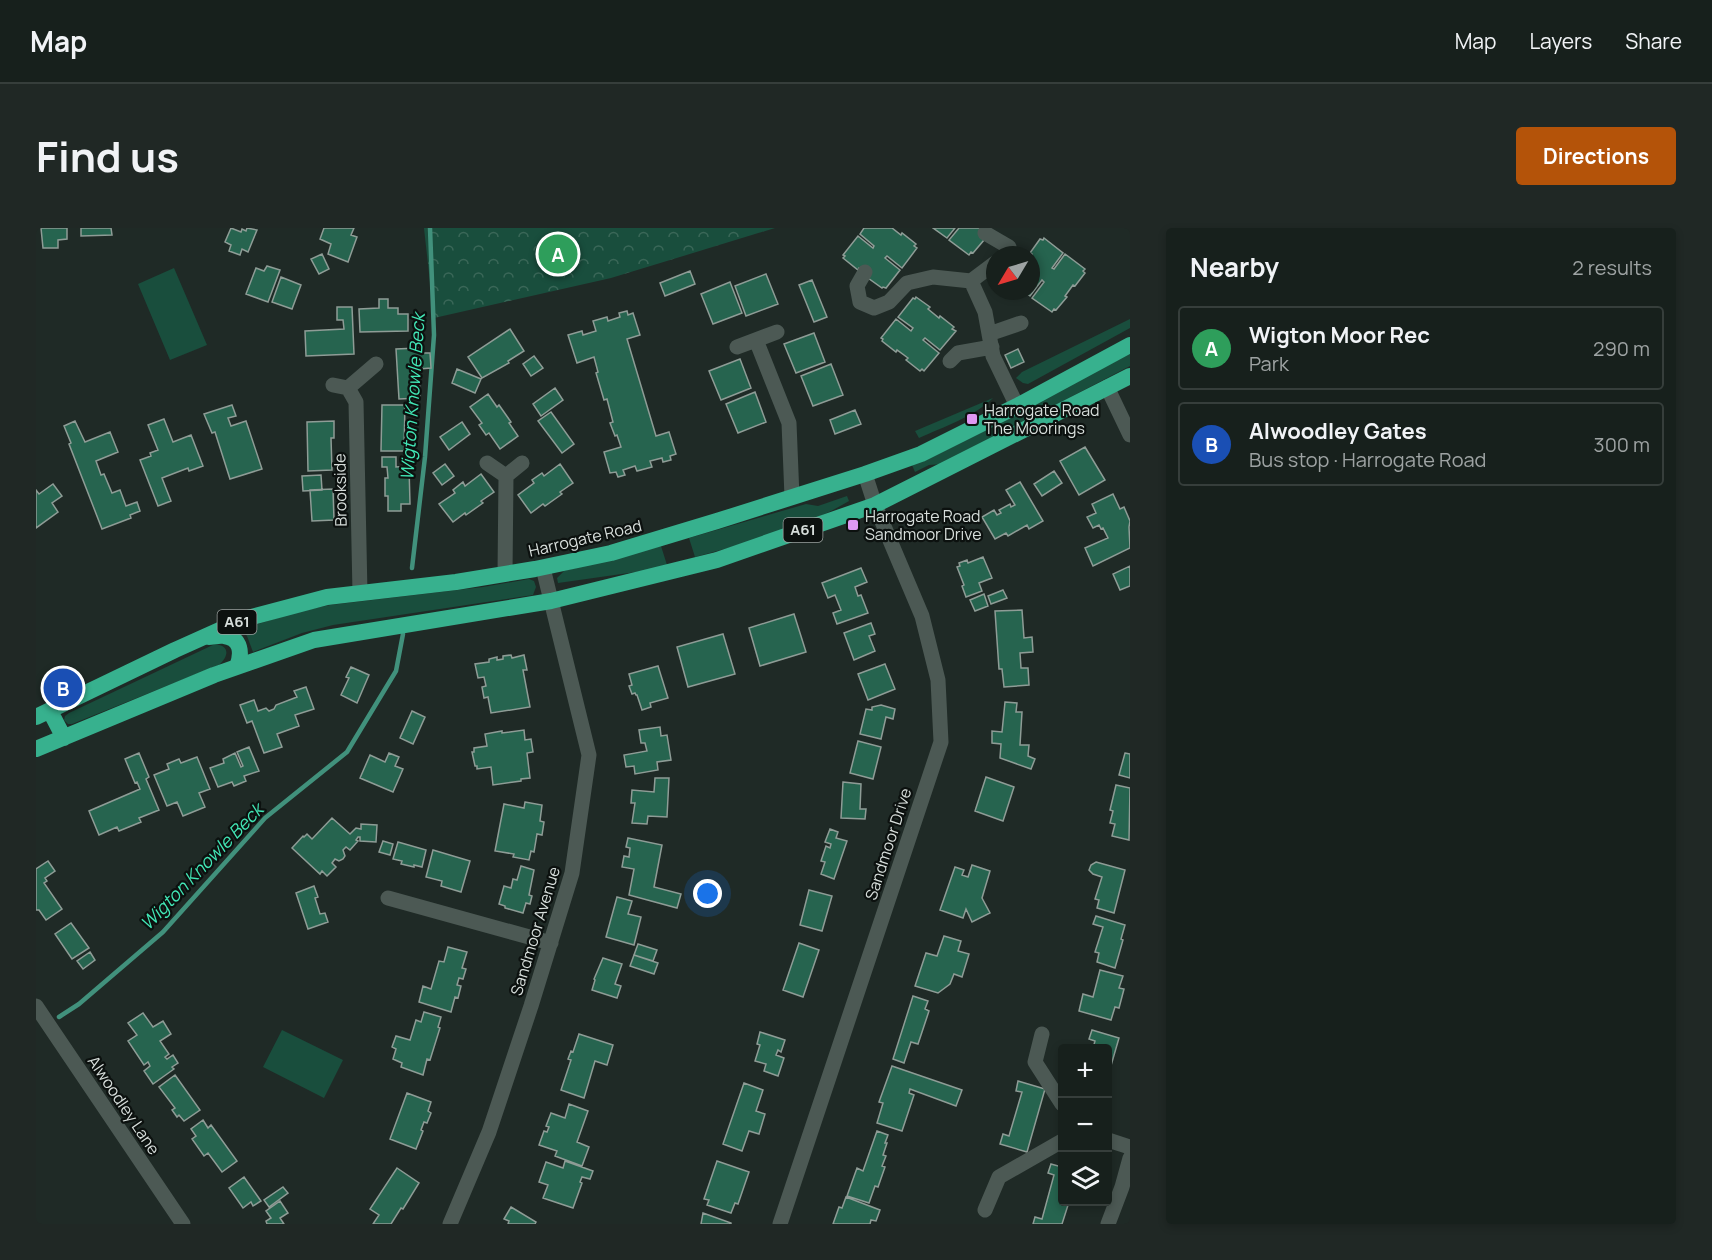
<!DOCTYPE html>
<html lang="en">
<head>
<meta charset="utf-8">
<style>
  :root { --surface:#17201c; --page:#202825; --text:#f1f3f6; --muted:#9ea3a3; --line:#363e3b; --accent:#b45309 }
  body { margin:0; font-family:Manrope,sans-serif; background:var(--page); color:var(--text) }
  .controls { position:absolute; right:18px; bottom:18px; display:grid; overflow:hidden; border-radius:6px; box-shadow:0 3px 9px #0003 }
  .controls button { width:54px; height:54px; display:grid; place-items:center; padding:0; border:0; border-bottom:2px solid var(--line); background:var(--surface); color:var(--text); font:30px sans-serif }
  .compass { position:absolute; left:950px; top:18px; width:54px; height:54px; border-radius:50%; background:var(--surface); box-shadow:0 3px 9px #0003; rotate:232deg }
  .you { position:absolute; left:672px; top:666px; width:21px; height:21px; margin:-15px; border:4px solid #fff; border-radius:50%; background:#1a73e8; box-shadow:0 0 0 9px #1a73e833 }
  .badge { display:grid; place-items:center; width:39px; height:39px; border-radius:50%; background:var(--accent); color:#fff; font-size:20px; font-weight:700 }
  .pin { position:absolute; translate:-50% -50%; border:3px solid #fff; box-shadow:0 2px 6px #0006 }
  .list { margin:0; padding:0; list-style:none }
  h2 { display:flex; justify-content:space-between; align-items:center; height:78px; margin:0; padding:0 24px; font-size:26px }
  h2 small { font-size:20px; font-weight:400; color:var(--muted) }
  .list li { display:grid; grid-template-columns:39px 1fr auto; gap:18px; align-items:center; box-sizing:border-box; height:84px; margin:0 12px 12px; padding:0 12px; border:2px solid var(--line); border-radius:6px }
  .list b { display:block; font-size:22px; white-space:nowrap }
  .list p { margin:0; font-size:20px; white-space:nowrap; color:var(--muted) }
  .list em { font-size:20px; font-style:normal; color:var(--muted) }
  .icon { flex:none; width:33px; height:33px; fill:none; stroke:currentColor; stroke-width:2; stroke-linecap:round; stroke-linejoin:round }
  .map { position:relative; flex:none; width:1094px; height:996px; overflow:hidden; border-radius:6px }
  header { display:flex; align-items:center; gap:36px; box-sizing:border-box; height:84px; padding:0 30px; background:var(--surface); border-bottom:2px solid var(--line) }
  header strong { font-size:28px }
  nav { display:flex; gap:33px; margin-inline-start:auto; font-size:21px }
  .intro { display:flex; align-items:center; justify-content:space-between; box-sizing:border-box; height:144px; padding:0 36px }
  h1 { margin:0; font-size:42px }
  .button { padding:15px 27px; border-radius:6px; background:var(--accent); color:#fff; font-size:21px; font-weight:700 }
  main { display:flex; gap:36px; padding:0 36px }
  aside { flex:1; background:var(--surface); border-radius:6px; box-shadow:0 3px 9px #0003 }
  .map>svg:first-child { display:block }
  .green { fill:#194e3d }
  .park { fill:url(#park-crowns) }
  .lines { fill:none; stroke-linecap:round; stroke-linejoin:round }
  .stream { stroke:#41917c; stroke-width:4.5 }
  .building { fill:#26644f; stroke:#8e9c96; stroke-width:1.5 }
  .minor { stroke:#4c5954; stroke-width:15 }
  .trunk { stroke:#37b18e; stroke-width:16 }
  .poi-dot { fill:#de98f2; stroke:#0c110f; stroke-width:2 }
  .labels { text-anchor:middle; stroke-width:4.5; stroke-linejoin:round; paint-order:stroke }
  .shield { fill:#0c110f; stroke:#9aa09e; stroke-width:1.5 }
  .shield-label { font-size:15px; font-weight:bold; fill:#d7dedb }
  .poi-label { font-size:16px; fill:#d7dedb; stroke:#0c110f; text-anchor:start }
  .street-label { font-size:16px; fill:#d7dedb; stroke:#0c110f }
  .water-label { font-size:18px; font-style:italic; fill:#42e7b6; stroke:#0c110f }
</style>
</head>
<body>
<header>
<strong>Map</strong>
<nav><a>Map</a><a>Layers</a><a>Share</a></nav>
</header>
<div class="intro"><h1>Find us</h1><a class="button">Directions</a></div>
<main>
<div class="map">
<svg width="1094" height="996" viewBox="0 0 1094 996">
  <defs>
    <pattern id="park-crowns" width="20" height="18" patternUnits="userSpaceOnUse" patternTransform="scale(1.5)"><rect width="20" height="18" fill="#194e3d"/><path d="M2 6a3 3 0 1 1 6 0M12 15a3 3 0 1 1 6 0" fill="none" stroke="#3a6758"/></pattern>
  </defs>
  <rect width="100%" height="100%" fill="#1f2a26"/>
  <path class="green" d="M138 40 171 117 134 132 102 56Z
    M1094 91V100L992 156 987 155 980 150 986 144Z
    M1094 126V138L906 236 893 237 879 244 876 237Z
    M957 170C938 189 907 199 883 210L879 203Z
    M811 268 813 273C769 300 709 315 659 329L653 310 770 276 782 278Z
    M625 318 631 337 607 343 522 355 521 350 528 343Z
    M493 351 498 353 500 359 497 367 297 397 266 405 217 424 211 408 206 401 261 384 294 377 447 359Z
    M179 416C195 418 192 429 183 437L36 496H32L28 492 29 488 33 485Z
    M246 802 307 832 288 870 227 839Z"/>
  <path class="park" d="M388 0H739L575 50 398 90Z"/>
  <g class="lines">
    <path class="stream" d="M376 340 389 229 398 107 394 0
      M23 789 43 776 127 704 229 590 311 524 360 443 367 406"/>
  </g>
  <path class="building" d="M5 0H31V11L22 12V20H7Z
    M45 0H75L76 7 45 8Z
    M195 0 205 4 206 1 210 3 211 0 221 2 212 24 206 21 204 27 193 23 195 17 189 14Z
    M288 0H318L315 7 321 9 312 34 292 26 295 16 284 11Z
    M828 0H856L865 7 866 5 880 16 878 18 881 20 866 40 851 28 849 30 864 42 850 60 847 59 846 60 832 50 829 44 823 40 822 42 807 30 809 28 807 27 822 8 837 20 838 18 824 6Z
    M897 0H919L911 10Z
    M923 0H953L948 12 937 25 935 24 933 27 913 12Z
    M1008 10 1027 25 1016 40 1018 41 1029 26 1049 41 1047 43 1049 45 1039 58 1037 57 1029 68 1031 69 1020 82 1018 81 1016 84 996 70 1008 54 1006 52 994 68 988 63H995L996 26 994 25 1004 11 1007 12Z
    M286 26 293 41 283 46 275 31Z
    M231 38 244 42 232 74 210 66 220 40 228 43Z
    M654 43 659 56 629 68 624 55Z
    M730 46 742 76 710 88 699 58Z
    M245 49 265 57 256 81 236 74Z
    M776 52 791 89 778 94 763 57Z
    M694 54 706 85 677 96 665 66Z
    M880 69 894 79 892 81 903 90 904 88 918 99 916 101 920 103 904 122 889 110 887 112 903 125 888 143 886 141 884 143 870 132 872 130 861 122 860 124 846 113 847 111 845 110 860 91 875 103 877 100 862 89 877 70 879 71Z
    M343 71H352V80H362V86H372V103L324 104 323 81 343 80Z
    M301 79H316L318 126 270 128 269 103 308 101 307 92H301Z
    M591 83 592 87 597 85 604 107 591 111 620 208 633 204 640 226 634 228 635 232 627 234 626 230 614 233 616 239 601 243 599 238 587 242 589 247 582 249 580 244 574 245 568 224 585 219 581 207 579 208 574 195 577 194 571 171 568 172 560 145 562 144 558 129 541 135 532 107 546 103 547 107 560 103 557 93 571 89 572 93 584 89 583 85Z
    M474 101 488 123 472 133 473 135 446 150 432 129Z
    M778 105 789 134 760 145 748 116Z
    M382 120V125H394L395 140 383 141 384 170 363 171 360 121Z
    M982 121 988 134 975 140 969 127Z
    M498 128 507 140 495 148 487 136Z
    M704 131 715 160 685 172 673 143Z
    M795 136 807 167 777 178 765 148Z
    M421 141 445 151 439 165 416 155Z
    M519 160 527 172 505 188 497 176Z
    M719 164 730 194 702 205 690 176Z
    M452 166 461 179 463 177 475 194 473 195 482 208 464 221 453 205 450 207 443 197 446 195 434 179Z
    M196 177 200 188 192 190 195 198 210 193 226 241 194 251 179 204 176 205 168 186Z
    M346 177H369L368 223H345Z
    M819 182 825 196 799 206 794 192Z
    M515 184 538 216 526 225 502 193Z
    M128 191 137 214 155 207 167 238 153 243 152 240 126 250 135 273 122 278 104 232 115 228 114 225 122 222 112 197Z
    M39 193 49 214 74 204 82 224 60 233 65 247 68 246 76 265 84 262 90 278 101 274 104 283 94 287 95 290 66 301 33 216 35 215 28 198Z
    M298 193V210H295L296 242 272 243 271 194Z
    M426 194 434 206 413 222 404 209Z
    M1049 219 1069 252 1043 267 1024 233Z
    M346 229H360V239L373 238 374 276H365V283H352V268H349V250H352L351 239H346Z
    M409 236 418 248 406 257 397 245Z
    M524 236 537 255 524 264 526 266 509 278 507 276 495 285 482 267 498 255 496 252 506 245 508 248Z
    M1018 243 1026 255 1006 268 998 256Z
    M445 246 458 264 445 273 447 275 430 287 429 285 417 294 403 276 419 265 417 262 427 254 429 258Z
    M285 247 286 262 267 263 266 248Z
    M984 254 1007 293 993 301 991 297 972 308 970 305 959 311 946 289 958 282 961 287 965 285 963 282 974 276 975 279 979 277 970 262Z
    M17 256 26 268 16 275 22 284 0 300V262L3 266Z
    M297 261 298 292 276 293 274 262Z
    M1077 266 1084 281 1088 279 1094 293 1093 299 1094 320 1057 338 1049 320 1072 310 1067 300 1065 301 1063 297 1057 300 1051 289 1060 285 1056 276Z
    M947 329 956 350 943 355 946 363 930 369 926 358 928 357 921 339 924 338 923 335 931 332 932 335Z
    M1094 338V358L1084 362 1077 346Z
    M825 340 831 354 819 359 822 368 825 367 832 385 801 396 797 385 805 382 799 367 792 370 786 355Z
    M967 362 971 370 955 376 952 368Z
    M948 366 952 378 939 383 934 372Z
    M986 382 988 410 996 409 997 424 984 425 985 440H992L993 457 968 459 966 441H963L959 383Z
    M758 386 770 424 724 438 713 400Z
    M835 395 839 406 833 408 839 423 818 432 808 405Z
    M687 406 699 446 652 459 641 419Z
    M475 427 476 430 488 427 491 442H487L494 479 455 485 452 469 448 470 446 459 450 458 448 449 442 450 439 436 453 434V431L461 429V432L467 431V428Z
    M849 436 859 461 832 472 822 446Z
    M622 438 632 470 614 475 615 479 606 482 601 467H600L599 465 596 466 593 458 596 457 593 446Z
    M315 439 333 447 321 475 305 467 313 450 310 449Z
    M270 459 278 481 259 487 263 498 241 506 246 519 228 525 216 493 211 495 204 477 218 472 222 483 230 480 233 483 238 481 240 477 261 469 258 463Z
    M969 474 981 475 980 484H986L984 517H993L992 528 999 531 995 541 964 530 965 516 956 515V503L966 504Z
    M845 477 859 481 857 491 850 489 845 511 824 506 830 481 836 482V479Z
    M376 483 389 489 377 516 364 510Z
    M624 499 625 508 631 507 635 532 621 534 622 542 599 546 598 538 590 539 588 527 611 523 609 515H605L603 502Z
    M488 502 489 512 495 511 497 524 491 525 494 550 485 551V553L457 557 455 539 441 541V538H439L436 524H438V520L451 518 449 506 466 503V505Z
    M822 513 845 519 837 551 814 545Z
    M213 519 223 543 208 548 210 553 198 558 196 554 182 559 174 540 188 535 187 531 199 525 205 539 207 538 201 524Z
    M103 525 113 549 110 551 123 582 103 590 105 594 83 603 81 599 63 607 53 583 104 561 101 554 99 555 89 531Z
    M353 525 363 529 359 538 367 541 357 564 324 550 334 527 349 534Z
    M1089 525 1094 526V550L1083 547Z
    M161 529 174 561 163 565 169 579 147 588 141 574 131 578 118 547 133 541 131 536 143 531 145 535Z
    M950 549 978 559 967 593 939 583Z
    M619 550H633L631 589 612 588 611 596 596 595 599 575H595L596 562 618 564Z
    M807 554 825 556 824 581H830L829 591 805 590Z
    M1080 557 1094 560 1093 612 1076 608 1079 596 1074 595 1077 583 1074 582Z
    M489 574 506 577 504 593 508 594 506 607 501 606 498 624 495 623 493 632 477 629 478 626 459 623 468 576 488 580Z
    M296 590 314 606 320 600 325 601V596L341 597 340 614 324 613V609H322L320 612 322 613 314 622 310 619 307 622 309 628 307 631 303 633 299 631 296 635 300 639 291 648 286 643 284 646 256 620 267 608 268 609 271 606 276 611Z
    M794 601 802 604 800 610 811 613 798 651 785 646 789 634 785 633 790 618 794 620 795 616 789 614Z
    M592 610 626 617 618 659 645 666 641 680 593 667 598 641 586 639 588 628 593 629 594 620 590 619Z
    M347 613 357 616 354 627 343 624Z
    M362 614 390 622 386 639 378 637V639L365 636 366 633 357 631Z
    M397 622 434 633 425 664 405 658 406 653 390 649Z
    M12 633 19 643 9 650 11 653 8 655 26 681 10 692 3 682H0V641Z
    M1060 634 1089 642 1078 685 1061 680 1063 672 1059 671 1066 649 1057 646 1053 642 1055 637Z
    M936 637 954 643 946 670 954 685 936 694 930 681 927 690 904 682 919 639 928 642 926 647 932 649Z
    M485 638 498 642 493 667 496 668 494 676 490 675 487 685 469 680V678L463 676 468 658 475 660 477 651 481 652Z
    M278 658 282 669 279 670 284 686 289 685 292 694 272 701 260 665Z
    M773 662 796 668 786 703 764 697Z
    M581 669 596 673 592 686 605 689 598 717 570 709Z
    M1060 688 1089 697 1085 711 1087 712 1079 740 1061 734 1063 725 1059 724 1067 699 1057 696Z
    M35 695 53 720 36 731 19 706Z
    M908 708 925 713 922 723 933 726 926 749 918 746 914 756 902 765 879 758 890 725 901 728Z
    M763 715 783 722 767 769 747 762Z
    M602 716 621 722 617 733 598 727Z
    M412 719 431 724 426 740 430 741 427 751 423 750 421 757 425 758 422 770 419 769 415 784 383 774 387 758 395 761 403 733 408 734Z
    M54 724 59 732 47 741 41 733Z
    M598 727 622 735 618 746 594 738Z
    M567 730 586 736 579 756 585 758 581 770 556 762 559 752 558 751Z
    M1064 742 1087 748 1083 760 1088 761 1083 780 1079 779 1075 792 1043 783 1047 766 1057 769Z
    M877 768 892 773 889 781 893 783 882 816 875 814 868 835 857 831Z
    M388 784 405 789 402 799 404 800 394 832 391 831 387 847 365 839 366 835 357 831 360 821 356 819 360 808 374 812 380 792 385 794Z
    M107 785 117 799 127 793 135 806 124 813 133 826 129 829 131 831 137 827 142 835 136 839 138 841 117 856 108 843 114 838 112 834 108 837 92 813 101 807 92 795Z
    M1056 802 1083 810 1072 848V820H1057L1059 813 1053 811Z
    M724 804 749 812 745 824 742 822 740 827 748 830 742 848 728 843 730 836 719 833 724 817 721 816Z
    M543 806 577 817 571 837 559 833 548 870 525 862 535 832 532 831 535 823 537 824Z
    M856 838 926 862 920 878 874 861 873 865 878 867 866 903 841 895 847 875 843 874Z
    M139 847 164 882 148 893 143 887 141 889 136 882 139 880 123 859Z
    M982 853 1009 861 991 924 964 916 967 906 973 908 986 864 980 863Z
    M708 855 727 862 720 883 729 886 723 906 713 903 706 923 687 916Z
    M371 865 395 874 392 883 395 885 391 895 388 894 385 902 387 903 380 921 354 911Z
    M533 876 552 883 541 914 553 919 546 938 519 928 521 923 503 917 508 903 511 904 513 899 510 898 515 885 529 890Z
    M167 892 172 900 175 897 201 933 186 944 172 925 168 928 156 911 160 908 155 901Z
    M841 903 852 907 849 915H851L847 927 850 928 846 938 849 939 842 959 839 958 833 975 811 968 821 940 827 943Z
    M529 933 557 943 554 951 546 949 544 954 546 955 537 980 507 970 512 957 503 954 510 934 527 940Z
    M681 933 713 944 702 976 699 975 695 985 671 977 673 972 668 971Z
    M1015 936 1026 939V974H1033L1026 996H997L999 989 1006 991 1018 947 1012 945Z
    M361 940 383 955 367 981 365 980 355 996H337L343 987 334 981Z
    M208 949 225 973 217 978 215 974 207 980 193 960Z
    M247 959 252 965 233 979 228 972Z
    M810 969 844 982 840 993 835 992 834 996H797L803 979 806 980Z
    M244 973 252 985 244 990 248 996H231L230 993 235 990 230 983Z
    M475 979 500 994 499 996H472L473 993 468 991Z
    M667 985 695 995V996H665Z"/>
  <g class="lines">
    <path class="minor" d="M949 5 973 19
      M829 44 821 58 824 74 838 80 853 74 871 55 897 49 935 53 949 84 957 128 981 178
      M935 53 959 35
      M953 106 985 95
      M720 112 753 195 756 269
      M701 119 741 104
      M914 133 922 125 956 119
      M297 157 312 160 320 174 324 365
      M1071 159 1094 207
      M312 160 340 136
      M451 235 470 248
      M469 346 470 248 486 235
      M352 670 515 715
      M0 778 147 996
      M1006 806 999 834 1026 876
      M1072 912 1094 919
      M949 982 963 949 1026 913
      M414 996 453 904 495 778 536 645 553 527 507 340
      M744 996 905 514 902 452 886 388 839 277 829 246
      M1072 996 1086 959 1094 930"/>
    <path class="trunk" d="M173 409C177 409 183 407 188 408 206 410 206 426 201 439
      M14 483 28 510
      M0 489 139 422 208 391 291 369 420 354 499 341 575 325 681 293 829 246 885 226 981 178 1094 117
      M0 521 178 447 278 412 515 373 681 332 839 277 1094 148"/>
  </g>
  <g class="poi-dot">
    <rect x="930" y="185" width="12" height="12" rx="3"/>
    <rect x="811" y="291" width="12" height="12" rx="3"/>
  </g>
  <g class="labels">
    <g class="shield">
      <rect x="747.5" y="290" width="39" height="24" rx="4.5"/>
      <rect x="181.5" y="382" width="39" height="24" rx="4.5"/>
    </g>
    <g class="shield-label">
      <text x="767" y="307">A61</text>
      <text x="201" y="399">A61</text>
    </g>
    <g class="poi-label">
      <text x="948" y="188">Harrogate Road<tspan x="948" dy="18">The Moorings</tspan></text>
      <text x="829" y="294">Harrogate Road<tspan x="829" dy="18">Sandmoor Drive</tspan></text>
    </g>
    <g class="street-label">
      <text transform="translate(304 262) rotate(-91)" y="6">Brookside</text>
      <text transform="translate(549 310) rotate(-13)" y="6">Harrogate Road</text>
      <text transform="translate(852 616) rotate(-72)" y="6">Sandmoor Drive</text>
      <text transform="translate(499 703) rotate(-73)" y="6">Sandmoor Avenue</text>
      <text transform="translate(88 877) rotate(56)" y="6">Alwoodley Lane</text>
    </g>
    <g class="water-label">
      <text transform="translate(377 169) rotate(-86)" y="6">Wigton Knowle Beck</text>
      <text transform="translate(166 639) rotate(-46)" y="6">Wigton Knowle Beck</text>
    </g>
  </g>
</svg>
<div class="controls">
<button>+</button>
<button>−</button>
<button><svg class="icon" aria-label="layers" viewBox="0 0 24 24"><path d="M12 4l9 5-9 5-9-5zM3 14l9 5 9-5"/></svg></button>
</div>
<svg class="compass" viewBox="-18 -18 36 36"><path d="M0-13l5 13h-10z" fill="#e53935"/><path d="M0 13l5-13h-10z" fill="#9ea3a3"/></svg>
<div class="you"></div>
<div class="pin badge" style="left:522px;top:26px;background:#2e9e5b">A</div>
<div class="pin badge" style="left:27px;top:460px;background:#1a4fb4">B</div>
</div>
<aside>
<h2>Nearby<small>2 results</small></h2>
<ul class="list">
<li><span class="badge" style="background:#2e9e5b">A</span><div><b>Wigton Moor Rec</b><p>Park</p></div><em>290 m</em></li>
<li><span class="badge" style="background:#1a4fb4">B</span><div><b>Alwoodley Gates</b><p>Bus stop · Harrogate Road</p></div><em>300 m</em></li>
</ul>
</aside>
</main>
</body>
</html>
